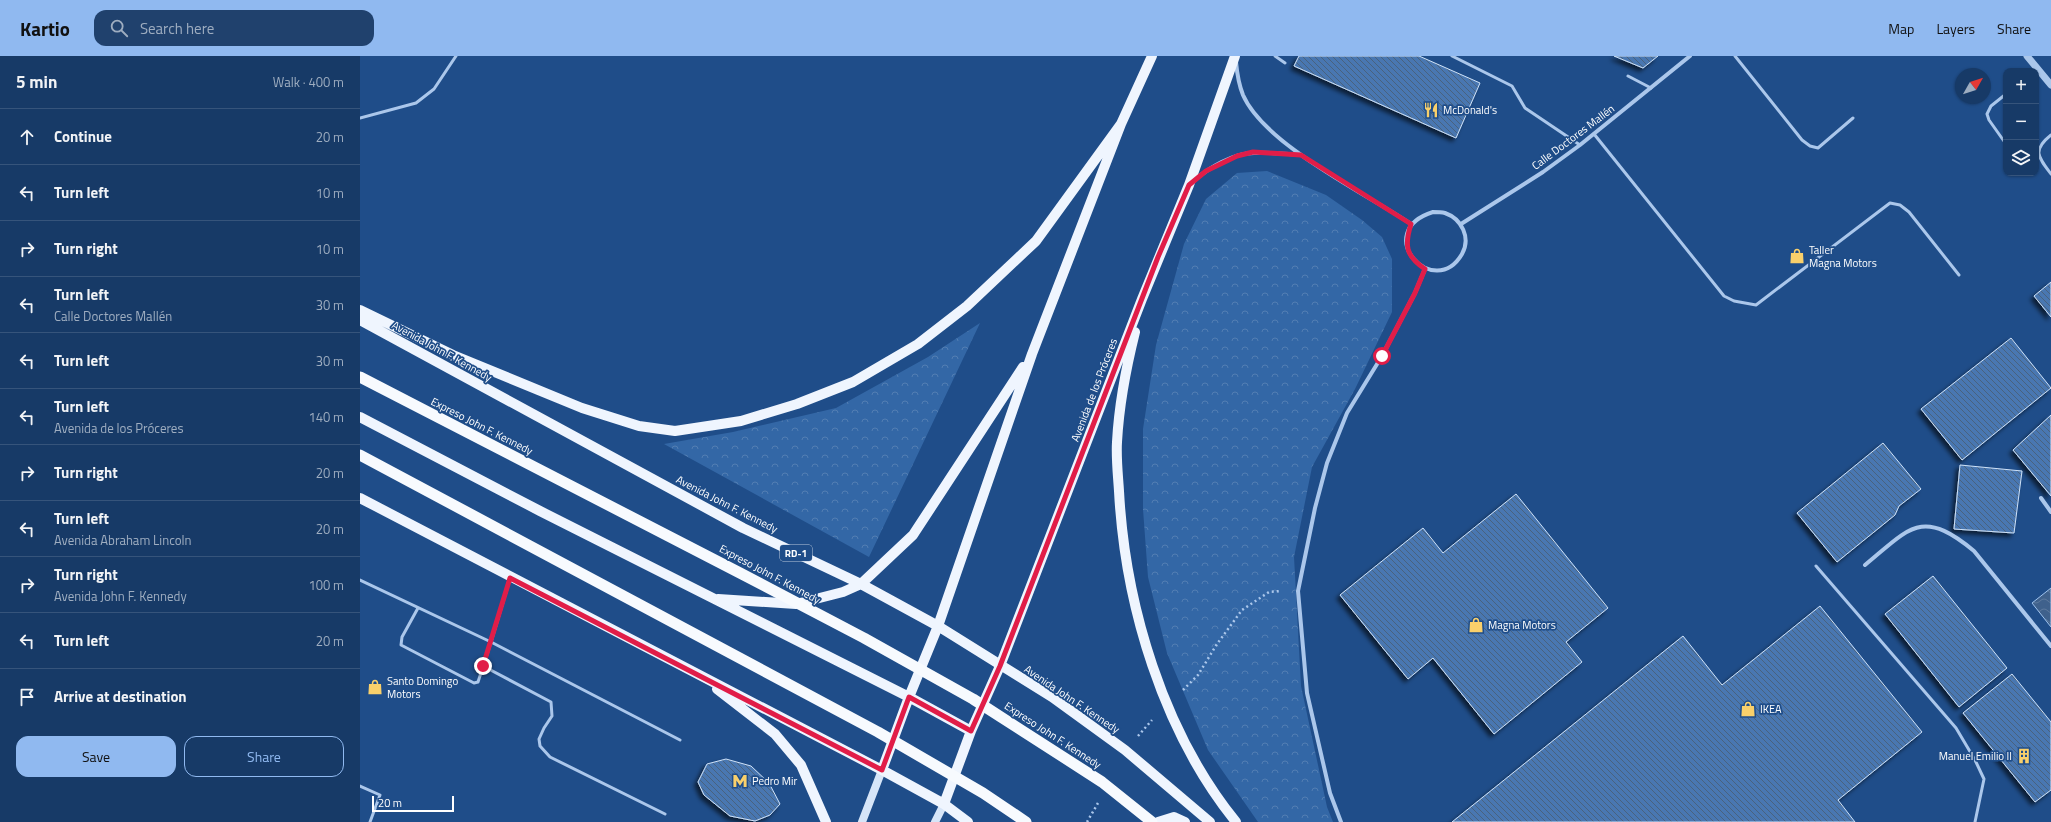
<!DOCTYPE html>
<html lang="en">
<head>
<meta charset="utf-8">
<style>
  :root { --surface:#173a67; --page:#20416d; --text:#f1f3f6; --muted:#9eadc0; --line:#36547b; --accent:#90b9f0 }
  body { margin:0; font-family:"Titillium Web",sans-serif; background:var(--page); color:var(--text) }
  .controls { position:absolute; right:12px; top:12px; display:grid; overflow:hidden; border-radius:8px; box-shadow:0 1px 3px #0004 }
  .controls button { width:36px; height:36px; display:grid; place-items:center; padding:0; border:0; border-bottom:1px solid var(--line); background:var(--surface); color:var(--text); font:20px sans-serif }
  .compass { position:absolute; left:1595px; top:12px; width:36px; height:36px; border-radius:50%; background:var(--surface); box-shadow:0 1px 3px #0004; rotate:51deg }
  .scale { position:absolute; left:12px; bottom:10px; width:82px; box-sizing:border-box; padding-left:4px; border:2px solid #fff; border-top:0; font-size:11px; line-height:14px; white-space:nowrap; color:#fff; -webkit-text-stroke:3px #1f4d89; paint-order:stroke }
  .stop { position:absolute; width:12px; height:12px; margin:-9px; border:3px solid #e11d48; border-radius:50%; background:#fff }
  .stop.end { background:#e11d48; border-color:#fff; box-shadow:0 1px 4px #0008 }
  .list { margin:0; padding:0; list-style:none }
  h2 { display:flex; justify-content:space-between; align-items:center; height:52px; margin:0; padding:0 16px; font-size:17px }
  h2 small { font-size:13px; font-weight:400; color:var(--muted) }
  .list li { display:grid; grid-template-columns:26px 1fr auto; gap:12px; align-items:center; box-sizing:border-box; height:56px; padding:0 16px; border-top:1px solid var(--line) }
  .list b { display:block; font-size:15px; white-space:nowrap }
  .list p { margin:0; font-size:13px; white-space:nowrap; color:var(--muted) }
  .list em { font-size:13px; font-style:normal; color:var(--muted) }
  .actions { display:flex; gap:8px; padding:12px 16px }
  .actions a { flex:1; padding:9px 0; border:1px solid var(--accent); border-radius:12px; text-align:center; font-size:14px; color:var(--accent) }
  .actions .main { background:var(--accent); color:#111 }
  .icon { flex:none; width:22px; height:22px; fill:none; stroke:currentColor; stroke-width:2; stroke-linecap:round; stroke-linejoin:round }
  .map { position:relative; flex:none; width:1691px; height:766px; overflow:hidden }
  header { display:flex; align-items:center; gap:24px; box-sizing:border-box; height:56px; padding:0 20px; background:var(--accent); color:#111 }
  header strong { font-size:19px }
  nav { display:flex; gap:22px; margin-inline-start:auto; font-size:14px }
  .search { width:280px; height:36px; background:var(--page); display:flex; align-items:center; gap:10px; box-sizing:border-box; padding:0 14px; border-radius:12px; color:var(--muted); font-size:15px }
  main { display:flex }
  aside { flex:1; background:var(--surface) }
  .map>svg:first-child { display:block }
  .forest { fill:url(#forest-crowns) }
  .water { fill:url(#water-waves); stroke:#9ec2ec }
  .building { fill:url(#building-back-hatch); stroke:#cfe2f8; filter:url(#shadow) }
  .lines { fill:none; stroke-linecap:round; stroke-linejoin:round }
  .path { stroke:#abc7eb; stroke-width:2.5; stroke-dasharray:2 3; stroke-linecap:butt }
  .service { stroke:#abc7eb; stroke-width:3 }
  .minor { stroke:#abc7eb; stroke-width:4 }
  .tertiary { stroke:#abc7eb; stroke-width:7 }
  .secondary { stroke:#d6e5f8; stroke-width:8 }
  .primary { stroke:#eff5fe; stroke-width:10 }
  .trunk-bridge { stroke:#f7fafe; stroke-width:11 }
  .route { stroke:#e11d48; stroke-width:5 }
  .labels { text-anchor:middle; stroke-width:3.5; stroke-linejoin:round; paint-order:stroke }
  .shield { fill:#1f4d89; stroke:#bccadc; stroke-width:1 }
  .shield-label { font-size:10px; font-weight:bold; fill:#fff }
  .poi-label { font-size:11px; fill:#fff; stroke:#1f4d89; text-anchor:start }
  .street-label { font-size:11px; fill:#fff; stroke:#1f4d89 }
</style>
</head>
<body>
<header>
<strong>Kartio</strong>
<div class="search"><svg class="icon" aria-label="search" viewBox="0 0 24 24"><circle cx="10" cy="10" r="6"/><path d="M15 15l6 6"/></svg>Search here</div>
<nav><a>Map</a><a>Layers</a><a>Share</a></nav>
</header>
<main>
<aside>
<h2>5 min<small>Walk · 400 m</small></h2>
<ul class="list">
<li><svg class="icon" aria-label="ahead" viewBox="0 0 24 24"><path d="M12 20V5M6 11l6-6 6 6"/></svg><div><b>Continue</b></div><em>20 m</em></li>
<li><svg class="icon" aria-label="left" viewBox="0 0 24 24"><path d="M17 20v-9H6M10 6l-5 5 5 5"/></svg><div><b>Turn left</b></div><em>10 m</em></li>
<li><svg class="icon" aria-label="right" viewBox="0 0 24 24"><path d="M7 20v-9h11M14 6l5 5-5 5"/></svg><div><b>Turn right</b></div><em>10 m</em></li>
<li><svg class="icon" aria-label="left" viewBox="0 0 24 24"><path d="M17 20v-9H6M10 6l-5 5 5 5"/></svg><div><b>Turn left</b><p>Calle Doctores Mallén</p></div><em>30 m</em></li>
<li><svg class="icon" aria-label="left" viewBox="0 0 24 24"><path d="M17 20v-9H6M10 6l-5 5 5 5"/></svg><div><b>Turn left</b></div><em>30 m</em></li>
<li><svg class="icon" aria-label="left" viewBox="0 0 24 24"><path d="M17 20v-9H6M10 6l-5 5 5 5"/></svg><div><b>Turn left</b><p>Avenida de los Próceres</p></div><em>140 m</em></li>
<li><svg class="icon" aria-label="right" viewBox="0 0 24 24"><path d="M7 20v-9h11M14 6l5 5-5 5"/></svg><div><b>Turn right</b></div><em>20 m</em></li>
<li><svg class="icon" aria-label="left" viewBox="0 0 24 24"><path d="M17 20v-9H6M10 6l-5 5 5 5"/></svg><div><b>Turn left</b><p>Avenida Abraham Lincoln</p></div><em>20 m</em></li>
<li><svg class="icon" aria-label="right" viewBox="0 0 24 24"><path d="M7 20v-9h11M14 6l5 5-5 5"/></svg><div><b>Turn right</b><p>Avenida John F. Kennedy</p></div><em>100 m</em></li>
<li><svg class="icon" aria-label="left" viewBox="0 0 24 24"><path d="M17 20v-9H6M10 6l-5 5 5 5"/></svg><div><b>Turn left</b></div><em>20 m</em></li>
<li><svg class="icon" aria-label="arrive" viewBox="0 0 24 24"><path d="M6 21V4h12l-3 4 3 4H6"/></svg><div><b>Arrive at destination</b></div></li>
</ul>
<div class="actions"><a class="main">Save</a><a>Share</a></div>
</aside>
<div class="map">
<svg width="1691" height="766" viewBox="0 0 1691 766">
  <defs>
    <pattern id="forest-crowns" width="20" height="18" patternUnits="userSpaceOnUse"><rect width="20" height="18" fill="#3367a6"/><path d="M2 6a3 3 0 1 1 6 0M12 15a3 3 0 1 1 6 0" fill="none" stroke="#527eb3"/></pattern>
    <pattern id="water-waves" width="16" height="10" patternUnits="userSpaceOnUse"><rect width="16" height="10" fill="#3f618c"/><path d="M0 5q4-4 8 0t8 0" fill="none" stroke="#5c799d"/></pattern>
    <pattern id="building-back-hatch" width="6" height="6" patternUnits="userSpaceOnUse"><rect width="6" height="6" fill="#4877b1"/><path d="M-1 5l2 2M0 0l6 6M5-1l2 2" fill="none" stroke="#4a627e"/></pattern>
    <filter id="shadow"><feDropShadow dx="-3.5" dy="3.5" stdDeviation="2" flood-color="#0009"/></filter>
  </defs>
  <rect width="100%" height="100%" fill="#1f4d89"/>
  <path class="forest" d="M907 115 966 139 1002 164 1022 181 1032 203V256L995 333 952 411 934 501 941 630 967 751 973 766H898L848 694 807 597 788 521 783 453V373L796 289 824 188 846 143 877 117Z
    M620 267 509 501 304 388 373 376 476 352 568 301Z"/>
  <path class="water" d="M1691 532V571L1672 547Z"/>
  <path class="building" d="M939 0H1059L1120 27 1096 82 934 10Z
    M1254 0H1298L1283 12Z
    M1691 226V261L1674 240Z
    M1651 282 1691 332 1602 404 1561 353Z
    M1691 359V440L1653 394Z
    M1523 387 1561 433 1539 450 1535 459 1477 506 1437 457Z
    M1600 409 1662 415 1654 477 1594 473Z
    M1156 438 1248 552 1206 586 1222 606 1134 678 1073 602 1048 623 980 539 1063 472 1083 497Z
    M1573 520 1647 612 1599 651 1525 558Z
    M1460 550 1562 676 1478 744 1495 766H1092L1323 580 1362 629Z
    M1652 618 1691 666V734L1675 746 1603 657Z
    M366 703 391 710 409 727 420 748 410 759 395 765 370 760 344 739 338 726 347 708Z"/>
  <g class="lines">
    <path class="path" d="M823 634 838 619 857 588 882 554 909 536 921 535
      M778 680 792 664
      M727 766 738 747"/>
    <path class="service" d="M915 0 925 7
      M1092 0 1152 30 1165 52 1220 89
      M1375 0 1442 84 1450 90 1458 92 1493 62
      M1268 20 1291 32
      M1646 38 1631 50 1627 58 1629 64 1646 88
      M0 62 56 47 74 33 96 0
      M1234 78 1364 240 1374 245 1396 249 1530 147 1540 149 1549 156 1599 219
      M1691 79C1672 94 1678 101 1691 118
      M1456 510 1596 672 1615 704 1624 723 1615 766
      M150 523 131 586 320 684
      M0 524 131 586 118 626 114 627 41 589 42 581 58 552
      M123 610 191 646 192 660 184 672 179 683 180 690 190 701 305 758
      M0 730 20 739 10 766"/>
    <path class="minor" d="M876 6C877 17 879 29 883 39 905 89 1005 137 1051 168
      M833 125C849 112 873 97 894 97 909 96 925 98 941 99
      M1073 156C1076 156 1081 156 1085 157 1102 163 1111 182 1102 198 1074 246 1010 176 1073 156Z
      M1101 168 1183 116 1220 89 1330 0
      M1681 442 1691 456
      M1505 509C1549 473 1561 451 1614 495L1691 590
      M981 766 970 737 947 637 938 535 955 452 967 407 987 357 1022 300 1055 237 1065 213"/>
    <path class="tertiary" d="M1667 0 1691 29"/>
    <path class="secondary" d="M502 766 522 714
      M575 766 584 748"/>
    <path class="primary" d="M0 254 93 299 222 352 279 370 315 375 381 365 437 348 493 326 558 288 607 250 676 185 761 68
      M0 264 383 472 501 528 578 570 692 641 765 694 850 766
      M775 276C766 312 759 349 757 386 756 402 758 419 759 435 765 549 803 676 876 766
      M0 361 180 455 549 641 611 675
      M0 442 522 714 584 748 608 766
      M358 543 436 548 483 536 501 528 553 479 663 311
      M357 633 415 678 441 709 466 766
      M522 714 549 641 578 570 672 298 761 68 792 0
      M584 748 611 675 640 610 782 243 829 129 875 0
      M798 766 814 761 825 766"/>
    <path class="trunk-bridge" d="M0 321 380 517 504 582 613 643 742 726 792 766
      M0 399 518 676 623 737 666 766"/>
  </g>
  <g class="lines">
    <path class="route" d="M123 610 150 522 522 714 549 641 611 675 640 610 798 201 829 129 846 115 877 100 893 96 941 99 1051 168C1044 190 1046 200 1065 213L1055 237 1022 300"/>
  </g>
  <defs>
    <g id="restaurant-bare" transform="scale(1.2)"><path d="M-5-6h1v4h1v-4h1v4h1v-4h1v5L-1.5 .5V6h-2V.5L-5-1ZM5-6V6H3V1.5H1.5Q1.5-4 5-6Z" fill="#f9d06b" stroke="#1f4d89" stroke-width="2.5" paint-order="stroke"/></g>
    <g id="shop-bare" transform="scale(1.2)"><path d="M-5-2.5h2.3a2.7 3.5 0 0 1 5.4 0H5L5.5 6h-11ZM-1.5-2.5h3a1.5 2.3 0 0 0-3 0Z" fill="#f9d06b" stroke="#1f4d89" stroke-width="2.5" paint-order="stroke"/></g>
    <g id="building-bare" transform="scale(1.2)"><path d="M-4-6H4V6H1V3H-1V6H-4ZM-2.5-4.3h1.7v1.8h-1.7ZM.8-4.3h1.7v1.8H.8ZM-2.5-1h1.7V.8h-1.7ZM.8-1h1.7V.8H.8Z" fill="#f9d06b" stroke="#1f4d89" stroke-width="2.5" paint-order="stroke"/></g>
    <g id="metro-bare" transform="scale(1.2)"><path d="M-5.5 5V-5H-3L0 0L3-5H5.5V5H3V-.5L0 4L-3-.5V5Z" fill="#f9d06b" stroke="#1f4d89" stroke-width="2.5" paint-order="stroke"/></g>
  </defs>
  <g fill-rule="evenodd">
    <use href="#restaurant-bare" x="1071" y="54"/>
    <use href="#shop-bare" x="1437" y="200"/>
    <use href="#shop-bare" x="1116" y="569"/>
    <use href="#shop-bare" x="15" y="631"/>
    <use href="#shop-bare" x="1388" y="653"/>
    <use href="#building-bare" x="1664" y="700"/>
    <use href="#metro-bare" x="380" y="725"/>
  </g>
  <g class="labels">
    <rect class="shield" x="420" y="489" width="32" height="16" rx="3"/>
    <g class="shield-label">
      <text x="436" y="501">RD-1</text>
    </g>
    <g class="poi-label">
      <text x="1083" y="58">McDonald's</text>
      <text x="1449" y="198">Taller<tspan x="1449" dy="13">Magna Motors</tspan></text>
      <text x="1128" y="573">Magna Motors</text>
      <text x="27" y="629">Santo Domingo<tspan x="27" dy="13">Motors</tspan></text>
      <text x="1400" y="657">IKEA</text>
      <text x="1652" y="704" text-anchor="end">Manuel Emilio II</text>
      <text x="392" y="729">Pedro Mir</text>
    </g>
    <g class="street-label">
      <text transform="translate(1213 81) rotate(-37)" y="4">Calle Doctores Mallén</text>
      <text transform="translate(82 295) rotate(29)" y="4">Avenida John F. Kennedy</text>
      <text transform="translate(734 334) rotate(-69)" y="4">Avenida de los Próceres</text>
      <text transform="translate(122 370) rotate(27)" y="4">Expreso John F. Kennedy</text>
      <text transform="translate(367 448) rotate(27)" y="4">Avenida John F. Kennedy</text>
      <text transform="translate(410 518) rotate(28)" y="4">Expreso John F. Kennedy</text>
      <text transform="translate(712 643) rotate(34)" y="4">Avenida John F. Kennedy</text>
      <text transform="translate(693 679) rotate(33)" y="4">Expreso John F. Kennedy</text>
    </g>
  </g>
</svg>
<div class="controls">
<button>+</button>
<button>−</button>
<button><svg class="icon" aria-label="layers" viewBox="0 0 24 24"><path d="M12 4l9 5-9 5-9-5zM3 14l9 5 9-5"/></svg></button>
</div>
<svg class="compass" viewBox="-18 -18 36 36"><path d="M0-13l5 13h-10z" fill="#e53935"/><path d="M0 13l5-13h-10z" fill="#9eadc0"/></svg>
<div class="scale">20 m</div>
<div class="stop" style="left:1022px;top:300px"></div>
<div class="stop end" style="left:123px;top:610px"></div>
</div>
</main>
</body>
</html>
